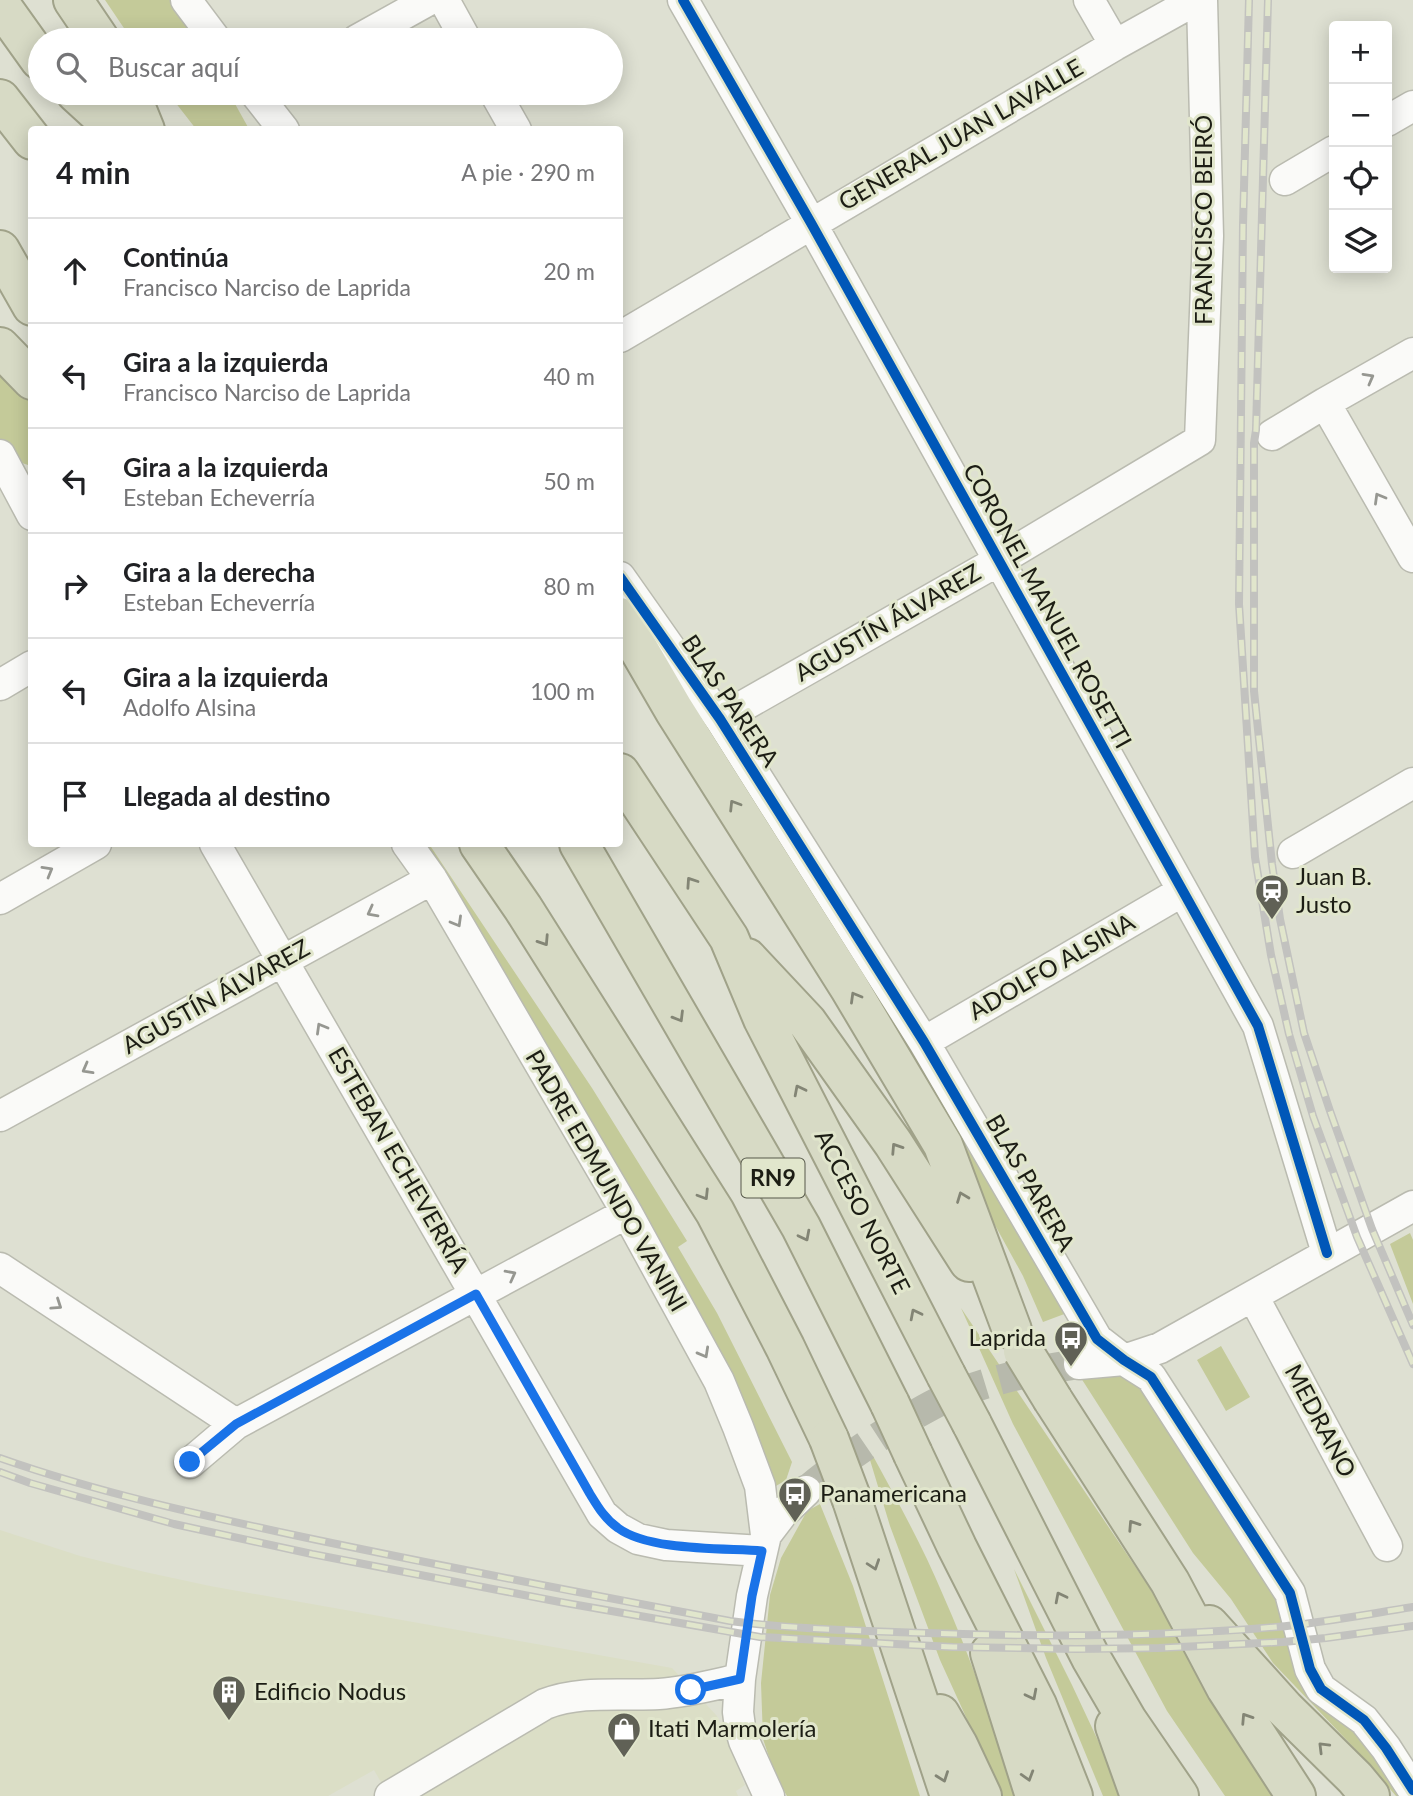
<!DOCTYPE html>
<html lang="es">
<head>
<meta charset="utf-8">
<style>
  :root { --surface:#fff; --page:#f6f6f6; --text:#202124; --muted:#757577; --line:#e0e0e0 }
  body { margin:0; font-family:Lato,sans-serif; background:var(--page); color:var(--text) }
  .controls { position:absolute; right:21px; top:21px; display:grid; overflow:hidden; border-radius:7px; box-shadow:0 4px 18px #0003 }
  .controls button { width:63px; height:63px; display:grid; place-items:center; padding:0; border:0; border-bottom:2px solid var(--line); background:var(--surface); color:var(--text); font:35px sans-serif }
  .stop { position:absolute; width:21px; height:21px; margin:-16px; border:5px solid #1a73e8; border-radius:50%; background:#fff }
  .stop.end { background:#1a73e8; border-color:#fff; box-shadow:0 2px 7px #0008 }
  .list { margin:0; padding:0; list-style:none }
  h2 { display:flex; justify-content:space-between; align-items:center; height:91px; margin:0; padding:0 28px; font-size:30px }
  h2 small { font-size:23px; font-weight:400; color:var(--muted) }
  .list li { display:grid; grid-template-columns:46px 1fr auto; gap:21px; align-items:center; box-sizing:border-box; height:105px; padding:0 28px; border-top:2px solid var(--line) }
  .list b { display:block; font-size:26px; white-space:nowrap }
  .list p { margin:0; font-size:23px; white-space:nowrap; color:var(--muted) }
  .list em { font-size:23px; font-style:normal; color:var(--muted) }
  .icon { flex:none; width:38px; height:38px; fill:none; stroke:currentColor; stroke-width:2; stroke-linecap:round; stroke-linejoin:round }
  .map { position:relative; flex:none; width:1413px; height:1796px; overflow:hidden }
  .search { position:absolute; background:var(--surface); box-shadow:0 4px 18px #0003; left:28px; top:28px; width:595px; height:77px; display:flex; align-items:center; gap:18px; box-sizing:border-box; padding:0 24px; border-radius:38px; color:var(--muted); font-size:26px }
  .panel { position:absolute; background:var(--surface); box-shadow:0 4px 18px #0003; left:28px; top:126px; width:595px; height:721px; border-radius:7px }
  .map>svg:first-child { display:block }
  .built { fill:#dbdec6 }
  .green { fill:#c4ca99 }
  .lines { fill:none; stroke-linecap:round; stroke-linejoin:round }
  .minor-tunnel { stroke:#b7b9ac; stroke-width:30; stroke-dasharray:30 15; stroke-linecap:butt }
  .minor-casing { stroke:#babbb0; stroke-width:33 }
  .highway-casing { stroke:#a0a289; stroke-width:42 }
  .minor { stroke:#fafaf8; stroke-width:30 }
  .highway { stroke:#d7dac5; stroke-width:38 }
  .rail-casing { stroke:#c2c2bf; stroke-width:8 }
  .rail { stroke:#e1e6cc; stroke-width:5; stroke-dasharray:16; stroke-linecap:butt }
  .highway-bridge-casing { stroke:#a0a289; stroke-width:42; stroke-linecap:butt }
  .highway-bridge { stroke:#d7dac5; stroke-width:38 }
  .cycleway-casing { stroke:#e1e6cc; stroke-width:15 }
  .cycleway { stroke:#0057b8; stroke-width:10 }
  .oneway { stroke:#969791 }
  .oneway2 { stroke:#838575 }
  .route { stroke:#1a73e8; stroke-width:9 }
  .labels { text-anchor:middle; stroke-width:6; stroke-linejoin:round; paint-order:stroke }
  .shield { fill:#e1e6cc; stroke:#57594b; stroke-width:2 }
  .shield-label { font-size:23px; font-weight:bold; fill:#1c1d14 }
  .street-label { font-size:24px; fill:#1c1d14; stroke:#e1e6cc }
  .poi-label { font-size:24px; fill:#1c1d14; stroke:#e1e6cc; text-anchor:start }
</style>
</head>
<body>
<div class="map">
<svg width="1413" height="1796" viewBox="0 0 1413 1796">
  <rect width="100%" height="100%" fill="#dee0d2"/>
  <path class="built" d="M0 1530 80 1556 145 1572 210 1586 672 1668 717 1716 745 1785 736 1791 738 1796H389L374 1770 328 1796H0Z"/>
  <path class="green" d="M105 0H179L200 40H132Z
    M168 93H229L249 129H196Z
    M0 367 31 398V466L16 461 0 442Z
    M733 756 1067 1313 1043 1322 1023 1276 895 1043Z
    M419 844H429L592 1088 687 1241 678 1247 717 1313 792 1462 786 1480 776 1486 758 1435 688 1295Z
    M1410 1233 1413 1240V1304L1390 1244Z
    M961 1308 1145 1581 1280 1796H1225L1167 1711 1013 1424Z
    M1221 1346 1250 1397 1226 1411 1197 1360Z
    M1120 1365 1141 1382 1286 1598 1336 1710 1412 1796H1396L1359 1753 1273 1663 1231 1599 1193 1553 1081 1378Z
    M873 1456C898 1502 923 1547 943 1595 972 1660 994 1728 1017 1796H1002L940 1660 890 1526 870 1460Z
    M820 1504 853 1586 920 1796H787L776 1778 763 1739 761 1683 770 1595 781 1558 807 1511Z
    M1014 1569 1072 1685 1124 1796H1103L1046 1658Z"/>
  <g class="lines">
    <path class="minor-tunnel" d="M806 1491C839 1463 874 1439 911 1417 928 1407 946 1397 964 1391 1001 1377 1040 1370 1079 1364"/>
    <g class="minor-casing">
      <path id="minor" d="M186 0 216 40
        M444 0 466 40
        M683 0 811 223 1258 1026 1327 1253
        M1089 0 1115 45
        M357 40 429 0
        M255 93 284 130
        M495 93 516 130
        M1387 121 1413 106
        M1285 180 1334 151
        M620 337 1115 45 1196 0
        M1325 403 1413 557
        M1272 435 1325 403 1413 353
        M0 455 32 515
        M620 577 720 719 924 1042 1097 1339 1124 1360 1151 1377 1290 1593 1310 1669 1321 1689 1364 1720 1386 1748 1413 1790
        M0 685 32 666
        M720 719 998 561 1200 440 1208 236 1202 0
        M215 844 602 1514 618 1528 638 1539 666 1545 762 1551
        M407 844 432 879 627 1213 719 1381 738 1427 760 1486 766 1535
        M1293 853 1413 783
        M0 899 96 844
        M924 1042 1181 892
        M0 1116 432 879
        M0 1268 236 1424
        M1253 1296 1387 1546
        M1079 1364 1124 1360 1160 1348 1413 1206
        M190 1463 236 1424 627 1213
        M390 1796 545 1704C581 1690 621 1696 659 1694 687 1692 713 1685 740 1679
        M769 1796 744 1741 740 1727 738 1712 740 1679 752 1596 766 1535 782 1514 806 1491"/>
    </g>
    <g class="highway-casing">
      <path id="highway" d="M73 0 100 40
        M0 4 40 60
        M76 93 111 125 118 130
        M130 93 145 130
        M0 99 32 140
        M0 250 32 306
        M0 347 32 380
        M620 617 674 710 849 987 943 1145 1012 1330
        M620 773 729 938 763 1019 946 1375
        M479 844 523 908 715 1212 785 1347 829 1439
        M579 844 801 1227 890 1404
        M747 958 807 1022 893 1143 969 1262
        M1053 1400 1170 1582 1226 1688 1296 1796
        M972 1424 1091 1658 1127 1720 1179 1796
        M913 1454 957 1547 1037 1705 1073 1796
        M852 1500 950 1796
        M1209 1625 1285 1709 1355 1778 1370 1796
        M990 1653 1035 1796
        M940 1714 958 1745 982 1796
        M1115 1726 1140 1796"/>
    </g>
    <use href="#minor" class="minor"/>
    <use href="#highway" class="highway"/>
    <g class="rail-casing">
      <path id="rail" d="M1249 0 1243 225 1239 604 1255 857 1271 955 1289 1034 1313 1116 1357 1237 1413 1364
        M1268 0 1256 430 1254 443V691L1272 864 1280 919 1304 1033 1330 1111 1372 1229 1413 1325
        M0 1458C99 1493 201 1515 303 1537 445 1567 587 1594 730 1621 795 1629 861 1631 926 1633 1043 1637 1160 1637 1276 1627 1322 1623 1368 1614 1413 1607
        M0 1472 30 1483 174 1524 312 1554 560 1602 760 1637 953 1647 1076 1649 1159 1648 1283 1642 1326 1638 1413 1626"/>
    </g>
    <use href="#rail" class="rail"/>
    <g class="highway-bridge-casing">
      <path id="highway-bridge" d="M1023 1351 1053 1400
        M946 1375 972 1424
        M890 1404 913 1454
        M829 1439 852 1500"/>
    </g>
    <use href="#highway-bridge" class="highway-bridge"/>
    <g class="cycleway-casing">
      <path id="cycleway" d="M683 0 811 223 1258 1026 1327 1253
        M620 577 720 719 924 1042 1097 1339 1124 1360 1151 1377 1290 1593 1310 1669 1321 1689 1364 1720 1386 1748 1413 1790"/>
    </g>
    <use href="#cycleway" class="cycleway"/>
  </g>
  <defs><path id="oneway-chevron" d="M-2-3.5L2.5 0L-2 3.5" fill="none" stroke-width="1.6" stroke-linecap="round" stroke-linejoin="round" transform="scale(1.75)"/></defs>
  <g class="oneway">
    <use href="#oneway-chevron" transform="translate(1369 378) rotate(-29)"/>
    <use href="#oneway-chevron" transform="translate(1379 498) rotate(-120)"/>
    <use href="#oneway-chevron" transform="translate(48 871) rotate(-30)"/>
    <use href="#oneway-chevron" transform="translate(372 912) rotate(152)"/>
    <use href="#oneway-chevron" transform="translate(457 922) rotate(60)"/>
    <use href="#oneway-chevron" transform="translate(321 1028) rotate(-120)"/>
    <use href="#oneway-chevron" transform="translate(87 1069) rotate(151)"/>
    <use href="#oneway-chevron" transform="translate(511 1275) rotate(-28)"/>
    <use href="#oneway-chevron" transform="translate(57 1305) rotate(34)"/>
    <use href="#oneway-chevron" transform="translate(704 1353) rotate(61)"/>
  </g>
  <g class="oneway2">
    <use href="#oneway-chevron" transform="translate(734 805) rotate(-122)"/>
    <use href="#oneway-chevron" transform="translate(691 882) rotate(-124)"/>
    <use href="#oneway-chevron" transform="translate(544 941) rotate(57)"/>
    <use href="#oneway-chevron" transform="translate(855 997) rotate(-120)"/>
    <use href="#oneway-chevron" transform="translate(679 1017) rotate(59)"/>
    <use href="#oneway-chevron" transform="translate(799 1090) rotate(-117)"/>
    <use href="#oneway-chevron" transform="translate(896 1148) rotate(-123)"/>
    <use href="#oneway-chevron" transform="translate(704 1195) rotate(58)"/>
    <use href="#oneway-chevron" transform="translate(962 1197) rotate(-111)"/>
    <use href="#oneway-chevron" transform="translate(805 1236) rotate(63)"/>
    <use href="#oneway-chevron" transform="translate(915 1314) rotate(-117)"/>
    <use href="#oneway-chevron" transform="translate(1133 1525) rotate(-123)"/>
    <use href="#oneway-chevron" transform="translate(874 1565) rotate(71)"/>
    <use href="#oneway-chevron" transform="translate(1060 1597) rotate(-117)"/>
    <use href="#oneway-chevron" transform="translate(1032 1695) rotate(63)"/>
    <use href="#oneway-chevron" transform="translate(1246 1718) rotate(-123)"/>
    <use href="#oneway-chevron" transform="translate(1323 1747) rotate(-135)"/>
    <use href="#oneway-chevron" transform="translate(1028 1776) rotate(73)"/>
    <use href="#oneway-chevron" transform="translate(943 1777) rotate(70)"/>
  </g>
  <g class="lines">
    <path class="route" d="M190 1462 236 1424 476 1294 590 1494C598 1507 605 1519 618 1528 649 1551 723 1548 762 1551L752 1596 740 1679 691 1690"/>
  </g>
  <defs>
    <g id="station-pin" transform="scale(1.75)"><path d="M0 17L-7.5 6A9.5 9.5 0 1 1 7.5 6Z" fill="#606156" stroke="#e1e6cc"/><path d="M-3-6H3Q5-6 5-4V2Q5 4 3 4L4.5 6H3L1.5 4h-3L-3 6H-4.5L-3 4Q-5 4-5 2V-4Q-5-6-3-6ZM-3.5-4v3h7v-3ZM-3.5 1v1.5H-2V1ZM2 1v1.5H3.5V1Z" fill="#fff"/></g>
    <g id="bus-pin" transform="scale(1.75)"><path d="M0 17L-7.5 6A9.5 9.5 0 1 1 7.5 6Z" fill="#606156" stroke="#e1e6cc"/><path d="M-5-6H5V4H4V6H2V4H-2V6H-4V4H-5ZM-3.5-4V0h7V-4ZM-3.5 1.2v1.5H-2V1.2ZM2 1.2v1.5H3.5V1.2Z" fill="#fff"/></g>
    <g id="building-pin" transform="scale(1.75)"><path d="M0 17L-7.5 6A9.5 9.5 0 1 1 7.5 6Z" fill="#606156" stroke="#e1e6cc"/><path d="M-4-6H4V6H1V3H-1V6H-4ZM-2.5-4.3h1.7v1.8h-1.7ZM.8-4.3h1.7v1.8H.8ZM-2.5-1h1.7V.8h-1.7ZM.8-1h1.7V.8H.8Z" fill="#fff"/></g>
    <g id="shop-pin" transform="scale(1.75)"><path d="M0 17L-7.5 6A9.5 9.5 0 1 1 7.5 6Z" fill="#606156" stroke="#e1e6cc"/><path d="M-5-2.5h2.3a2.7 3.5 0 0 1 5.4 0H5L5.5 6h-11ZM-1.5-2.5h3a1.5 2.3 0 0 0-3 0Z" fill="#fff"/></g>
  </defs>
  <g fill-rule="evenodd">
    <use href="#station-pin" x="1272" y="891"/>
    <use href="#bus-pin" x="1071" y="1338"/>
    <use href="#bus-pin" x="795" y="1494"/>
    <use href="#building-pin" x="229" y="1692"/>
    <use href="#shop-pin" x="624" y="1729"/>
  </g>
  <g class="labels">
    <rect class="shield" x="741.5" y="1158.5" width="63" height="39" rx="5"/>
    <g class="shield-label">
      <text x="773" y="1186">RN9</text>
    </g>
    <g class="street-label">
      <text transform="translate(961 135) rotate(-30)" y="8">GENERAL JUAN LAVALLE</text>
      <text transform="translate(1204 220) rotate(-90)" y="8">FRANCISCO BEIRÓ</text>
      <text transform="translate(1047 606) rotate(61)" y="8">CORONEL MANUEL ROSETTI</text>
      <text transform="translate(888 623) rotate(-30)" y="8">AGUSTÍN ÁLVAREZ</text>
      <text transform="translate(730 701) rotate(56)" y="8">BLAS PARERA</text>
      <text transform="translate(1052 967) rotate(-30)" y="8">ADOLFO ALSINA</text>
      <text transform="translate(216 997) rotate(-29)" y="8">AGUSTÍN ÁLVAREZ</text>
      <text transform="translate(398 1160) rotate(60)" y="8">ESTEBAN ECHEVERRÍA</text>
      <text transform="translate(606 1181) rotate(60)" y="8">PADRE EDMUNDO VANINI</text>
      <text transform="translate(1030 1183) rotate(60)" y="8">BLAS PARERA</text>
      <text transform="translate(862 1212) rotate(63)" y="8">ACCESO NORTE</text>
      <text transform="translate(1320 1421) rotate(62)" y="8">MEDRANO</text>
    </g>
    <g class="poi-label">
      <text x="1296" y="885">Juan B.<tspan x="1296" dy="28">Justo</tspan></text>
      <text x="1046" y="1346" text-anchor="end">Laprida</text>
      <text x="820" y="1502">Panamericana</text>
      <text x="254" y="1700">Edificio Nodus</text>
      <text x="648" y="1737">Itati Marmolería</text>
    </g>
  </g>
</svg>
<div class="controls">
<button>+</button>
<button>−</button>
<button><svg class="icon" aria-label="locate" viewBox="0 0 24 24"><circle cx="12" cy="12" r="6"/><path d="M12 2v4M12 18v4M2 12h4M18 12h4"/></svg></button>
<button><svg class="icon" aria-label="layers" viewBox="0 0 24 24"><path d="M12 4l9 5-9 5-9-5zM3 14l9 5 9-5"/></svg></button>
</div>
<div class="stop" style="left:691px;top:1690px"></div>
<div class="stop end" style="left:190px;top:1462px"></div>
<div class="search"><svg class="icon" aria-label="search" viewBox="0 0 24 24"><circle cx="10" cy="10" r="6"/><path d="M15 15l6 6"/></svg>Buscar aquí</div>
<section class="panel">
<h2>4 min<small>A pie · 290 m</small></h2>
<ul class="list">
<li><svg class="icon" aria-label="ahead" viewBox="0 0 24 24"><path d="M12 20V5M6 11l6-6 6 6"/></svg><div><b>Continúa</b><p>Francisco Narciso de Laprida</p></div><em>20 m</em></li>
<li><svg class="icon" aria-label="left" viewBox="0 0 24 24"><path d="M17 20v-9H6M10 6l-5 5 5 5"/></svg><div><b>Gira a la izquierda</b><p>Francisco Narciso de Laprida</p></div><em>40 m</em></li>
<li><svg class="icon" aria-label="left" viewBox="0 0 24 24"><path d="M17 20v-9H6M10 6l-5 5 5 5"/></svg><div><b>Gira a la izquierda</b><p>Esteban Echeverría</p></div><em>50 m</em></li>
<li><svg class="icon" aria-label="right" viewBox="0 0 24 24"><path d="M7 20v-9h11M14 6l5 5-5 5"/></svg><div><b>Gira a la derecha</b><p>Esteban Echeverría</p></div><em>80 m</em></li>
<li><svg class="icon" aria-label="left" viewBox="0 0 24 24"><path d="M17 20v-9H6M10 6l-5 5 5 5"/></svg><div><b>Gira a la izquierda</b><p>Adolfo Alsina</p></div><em>100 m</em></li>
<li><svg class="icon" aria-label="arrive" viewBox="0 0 24 24"><path d="M6 21V4h12l-3 4 3 4H6"/></svg><div><b>Llegada al destino</b></div></li>
</ul>
</section>
</div>
</body>
</html>
